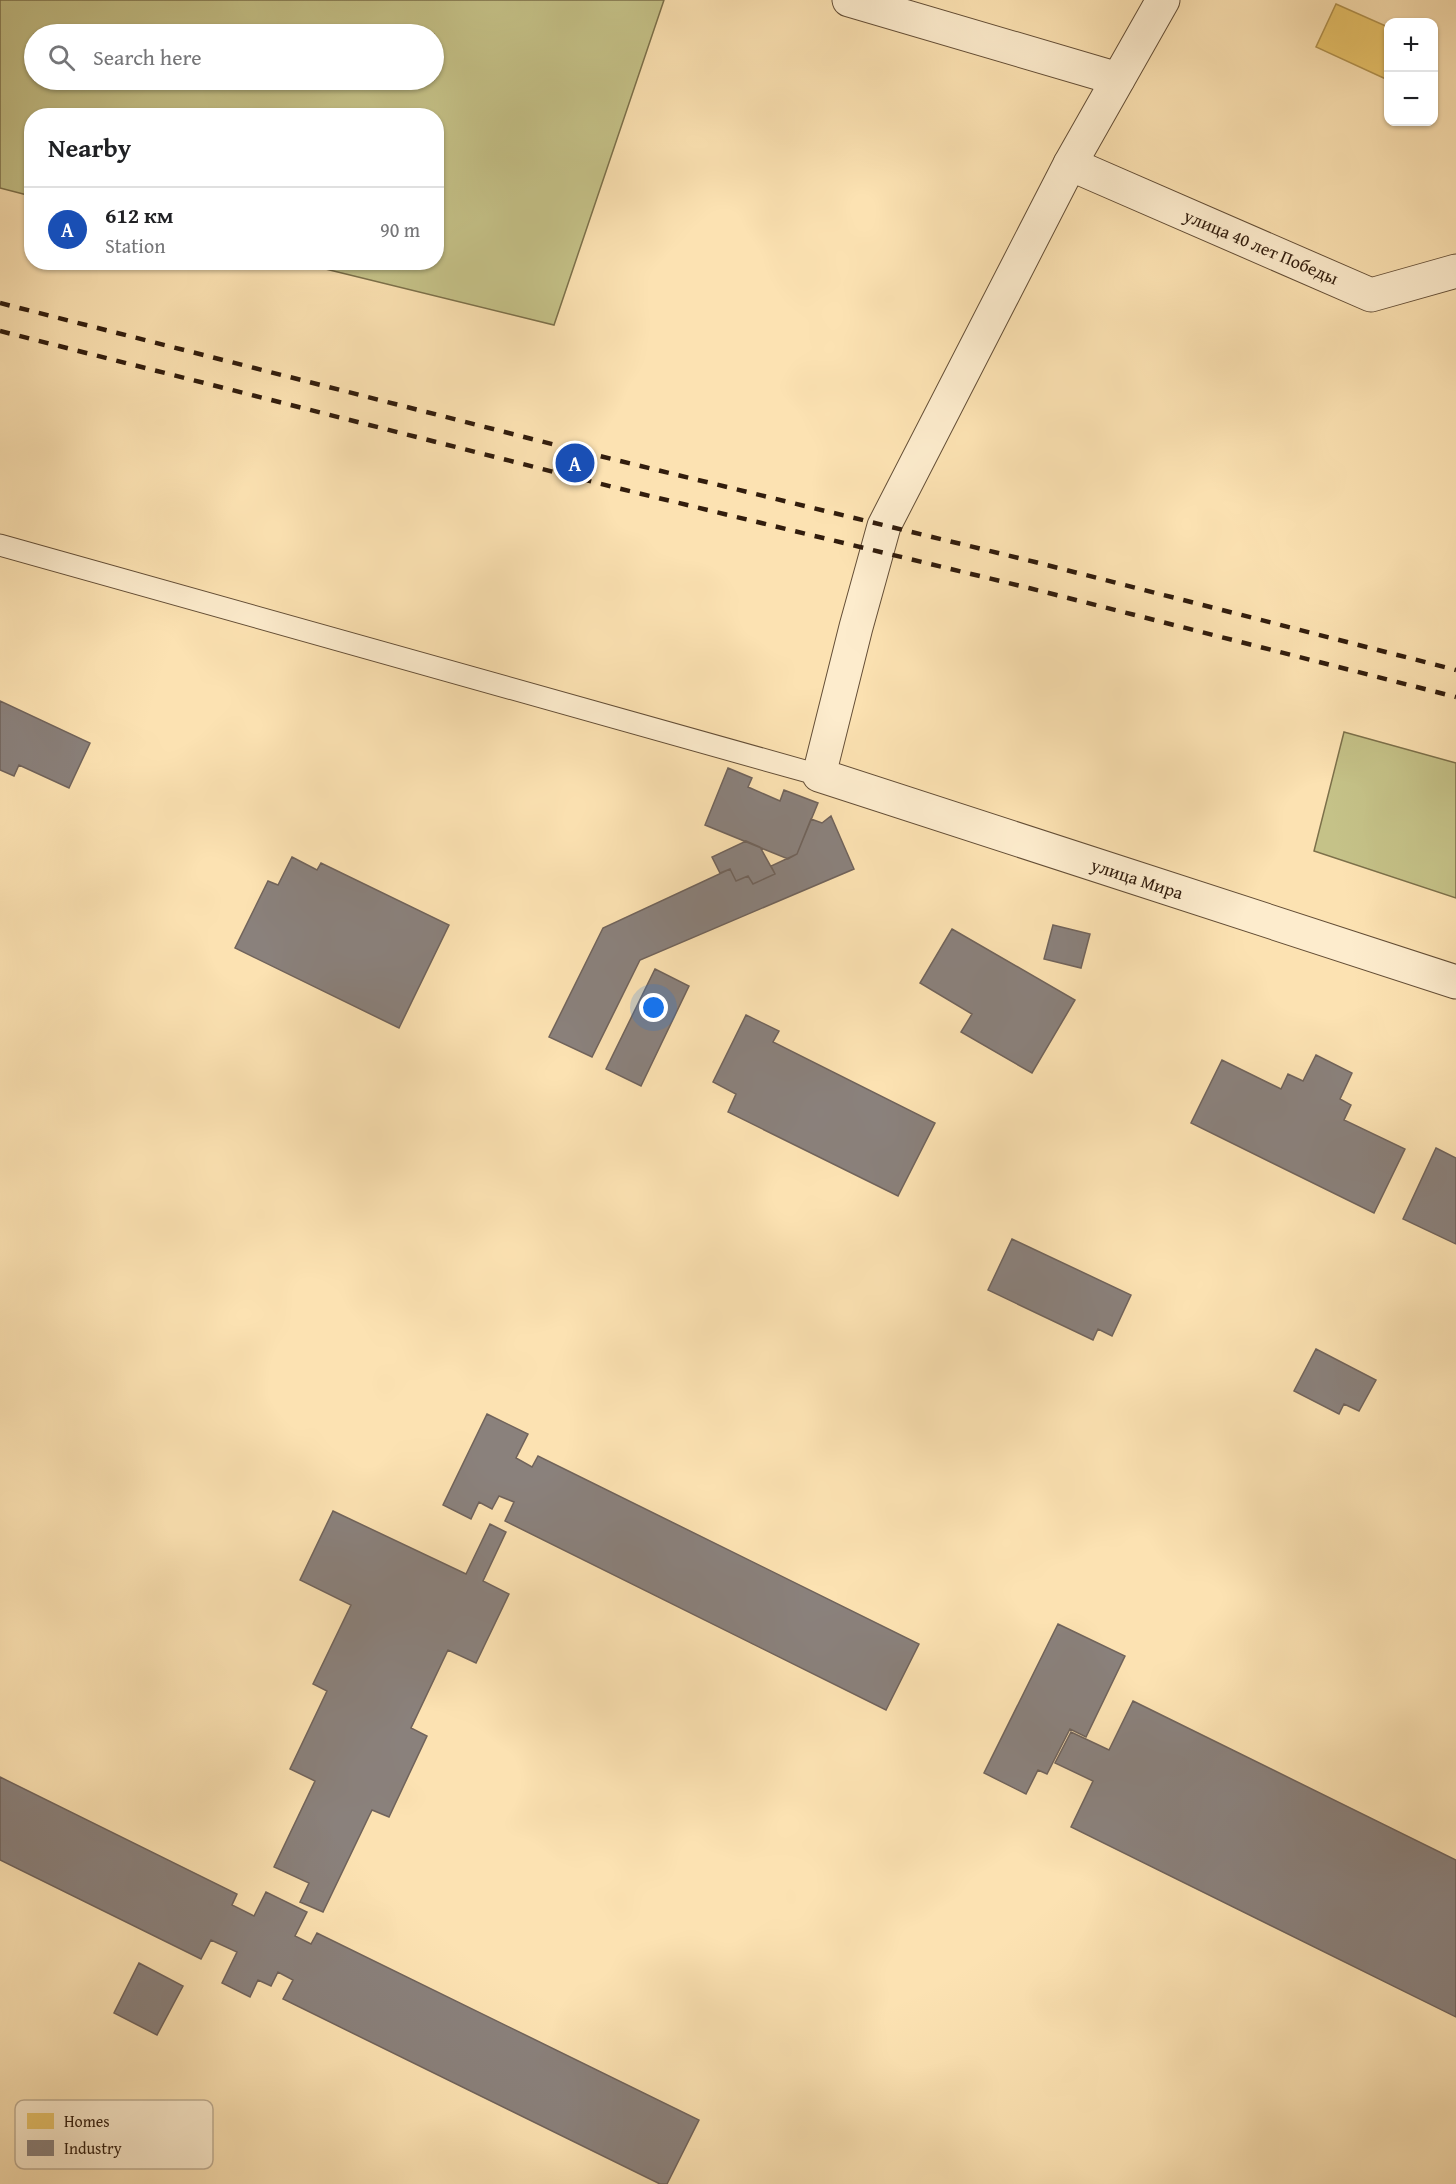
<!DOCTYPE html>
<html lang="en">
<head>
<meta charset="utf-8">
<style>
  :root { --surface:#fff; --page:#f6f6f6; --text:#202124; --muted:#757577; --line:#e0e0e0; --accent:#8f2418 }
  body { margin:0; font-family:"Gentium Book Plus",serif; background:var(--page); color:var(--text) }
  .controls { position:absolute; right:18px; top:18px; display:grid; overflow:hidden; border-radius:12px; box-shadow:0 2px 4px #0004 }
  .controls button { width:54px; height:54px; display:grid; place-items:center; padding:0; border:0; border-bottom:2px solid var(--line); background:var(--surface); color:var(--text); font:30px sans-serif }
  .you { position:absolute; left:654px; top:1008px; width:21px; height:21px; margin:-15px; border:4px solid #fff; border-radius:50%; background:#1a73e8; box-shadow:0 0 0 9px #1a73e833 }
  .badge { display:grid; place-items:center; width:39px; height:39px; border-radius:50%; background:var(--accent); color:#fff; font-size:20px; font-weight:700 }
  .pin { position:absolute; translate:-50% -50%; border:3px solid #fff; box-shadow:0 2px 6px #0006 }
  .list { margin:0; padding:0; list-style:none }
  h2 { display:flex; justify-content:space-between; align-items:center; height:78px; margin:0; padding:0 24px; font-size:26px }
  h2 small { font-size:20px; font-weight:400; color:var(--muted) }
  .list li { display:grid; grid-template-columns:39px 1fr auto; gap:18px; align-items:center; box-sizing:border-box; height:84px; padding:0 24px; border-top:2px solid var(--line) }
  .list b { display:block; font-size:22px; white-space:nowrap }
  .list p { margin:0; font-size:20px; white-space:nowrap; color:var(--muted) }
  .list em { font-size:20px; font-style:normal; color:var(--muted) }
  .icon { flex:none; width:33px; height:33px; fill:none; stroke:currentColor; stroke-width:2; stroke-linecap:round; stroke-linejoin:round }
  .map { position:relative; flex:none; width:1456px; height:2184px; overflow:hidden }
  .search { position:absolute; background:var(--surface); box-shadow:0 2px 4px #0004; left:24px; top:24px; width:420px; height:66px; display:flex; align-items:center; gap:15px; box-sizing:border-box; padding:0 21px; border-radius:33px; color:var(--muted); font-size:22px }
  .panel { position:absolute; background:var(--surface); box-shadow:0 2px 4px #0004; left:24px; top:108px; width:420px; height:162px; border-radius:24px }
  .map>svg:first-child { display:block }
  .green { fill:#c5c288; stroke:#7c704a; stroke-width:1.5; fill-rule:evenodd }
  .homes { fill:#e9c46a; stroke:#b2924e; stroke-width:1.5 }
  .industry { fill:#8a817c; stroke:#70635b; stroke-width:1.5 }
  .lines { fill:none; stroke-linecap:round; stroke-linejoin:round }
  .service-casing { stroke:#644e36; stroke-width:23 }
  .minor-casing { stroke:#644e36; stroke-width:35 }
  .tertiary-casing { stroke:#644e36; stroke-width:35 }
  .service { stroke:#fdeccd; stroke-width:21 }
  .minor { stroke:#fdeccd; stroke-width:33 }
  .tertiary { stroke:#fdeccd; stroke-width:33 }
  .rail { stroke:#321d0d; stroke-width:4.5; stroke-dasharray:10 10; stroke-linecap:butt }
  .labels { text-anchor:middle; stroke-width:6; stroke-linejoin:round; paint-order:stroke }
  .street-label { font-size:18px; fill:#321d0d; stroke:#fdeccd }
  .key { fill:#fdeccd; stroke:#c0ae93; stroke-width:1.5 }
  .key-label { font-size:16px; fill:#321d0d }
</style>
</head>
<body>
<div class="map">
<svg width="1456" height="2184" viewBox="0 0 1456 2184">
  <rect width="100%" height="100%" fill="#fce2b2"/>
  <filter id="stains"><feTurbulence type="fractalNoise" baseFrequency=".00333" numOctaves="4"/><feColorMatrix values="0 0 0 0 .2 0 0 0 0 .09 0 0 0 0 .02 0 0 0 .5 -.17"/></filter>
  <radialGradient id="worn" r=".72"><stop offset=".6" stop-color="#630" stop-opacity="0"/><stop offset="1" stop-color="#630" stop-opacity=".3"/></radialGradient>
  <path class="green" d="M0 0H664L554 325 301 263 436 262V116H32L31 196 0 188ZM34 34H434V80H34Z
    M1344 732 1456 763V898L1314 851Z"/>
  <path class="homes" d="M1336 4 1388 27V80L1316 47Z"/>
  <path class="industry" d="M0 701 90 743 69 788 19 765 14 776 0 770Z
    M728 768 752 778 748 787 780 801 784 790 818 803 797 854 788 859 705 825Z
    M831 816 854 869 640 960 592 1057 549 1037 603 928 730 869 736 881 748 876 753 884 775 874 771 866 797 854 811 819 822 823Z
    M746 841 760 847 775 874 753 884 748 876 736 881 730 869 720 873 712 857Z
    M292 857 317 870 321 863 449 925 399 1028 235 948 268 881 278 885Z
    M1053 925 1090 934 1081 968 1044 959Z
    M952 929 1075 1000 1032 1073 961 1032 972 1014 920 983Z
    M655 969 689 986 641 1086 606 1069Z
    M746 1015 779 1031 773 1042 935 1123 898 1196 728 1112 736 1094 713 1082Z
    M1316 1055 1352 1073 1340 1099 1351 1105 1344 1120 1405 1149 1374 1213 1191 1123 1222 1060 1281 1089 1288 1074 1303 1081Z
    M1436 1148 1456 1158V1244L1403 1219Z
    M1012 1239 1131 1295 1112 1336 1098 1329 1093 1340 988 1290Z
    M1316 1349 1376 1380 1359 1411 1344 1404 1339 1414 1294 1391Z
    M487 1414 528 1434 516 1458 532 1467 538 1456 919 1644 886 1710 505 1521 514 1502 499 1496 492 1509 479 1502 471 1519 443 1505Z
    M333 1511 466 1574 490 1524 506 1532 483 1581 509 1594 476 1663 448 1650 411 1728 427 1736 389 1817 372 1810 323 1912 300 1902 309 1883 274 1867 315 1781 290 1769 327 1691 313 1684 351 1605 300 1580Z
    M1058 1624 1125 1656 1086 1737 1070 1729 1047 1774 1038 1770 1026 1794 984 1773Z
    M1133 1701 1456 1860V2017L1071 1827 1093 1781 1055 1763 1071 1732 1109 1750Z
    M0 1777 237 1894 232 1905 254 1916 266 1892 307 1912 295 1936 311 1944 317 1933 699 2120 667 2184H660L283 1999 293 1980 278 1972 271 1986 258 1980 250 1997 222 1983 237 1952 211 1940 201 1959 0 1860Z
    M139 1963 183 1986 157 2035 114 2013Z"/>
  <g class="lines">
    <g class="service-casing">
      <path id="service" d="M0 545 819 775"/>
    </g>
    <g class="minor-casing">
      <path id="minor" d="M849 0 1118 79
        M1070 164 1371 295 1456 271"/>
    </g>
    <g class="tertiary-casing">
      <path id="tertiary" d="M1163 0 1070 164 884 526 856 627 819 775 1456 982"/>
    </g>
    <use href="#service" class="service"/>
    <use href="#minor" class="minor"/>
    <use href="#tertiary" class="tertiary"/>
    <path class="rail" d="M0 303 579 451 1035 562 1456 670
      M0 331 613 487 1029 588 1456 697"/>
  </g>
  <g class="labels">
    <g class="street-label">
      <text transform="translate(1261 247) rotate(23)" y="6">улица 40 лет Победы</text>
      <text transform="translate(1137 879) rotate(18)" y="6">улица Мира</text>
    </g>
  </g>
  <rect x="15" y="2100" width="198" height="69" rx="9" class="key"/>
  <rect x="27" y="2113" width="27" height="16" fill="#e9c46a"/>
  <rect x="27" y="2140" width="27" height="16" fill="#8a817c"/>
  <g class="key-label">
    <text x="64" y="2127">Homes</text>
    <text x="64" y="2154">Industry</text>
  </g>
  <rect width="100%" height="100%" filter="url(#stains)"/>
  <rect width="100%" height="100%" fill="url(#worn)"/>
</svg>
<div class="controls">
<button>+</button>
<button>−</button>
</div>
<div class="you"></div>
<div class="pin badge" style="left:575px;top:463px;background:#1a4fb4">A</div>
<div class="search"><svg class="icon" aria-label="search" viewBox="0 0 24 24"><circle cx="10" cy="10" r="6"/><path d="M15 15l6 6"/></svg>Search here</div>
<section class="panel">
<h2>Nearby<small></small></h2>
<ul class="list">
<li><span class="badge" style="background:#1a4fb4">A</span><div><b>612 км</b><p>Station</p></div><em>90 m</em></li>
</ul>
</section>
</div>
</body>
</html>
